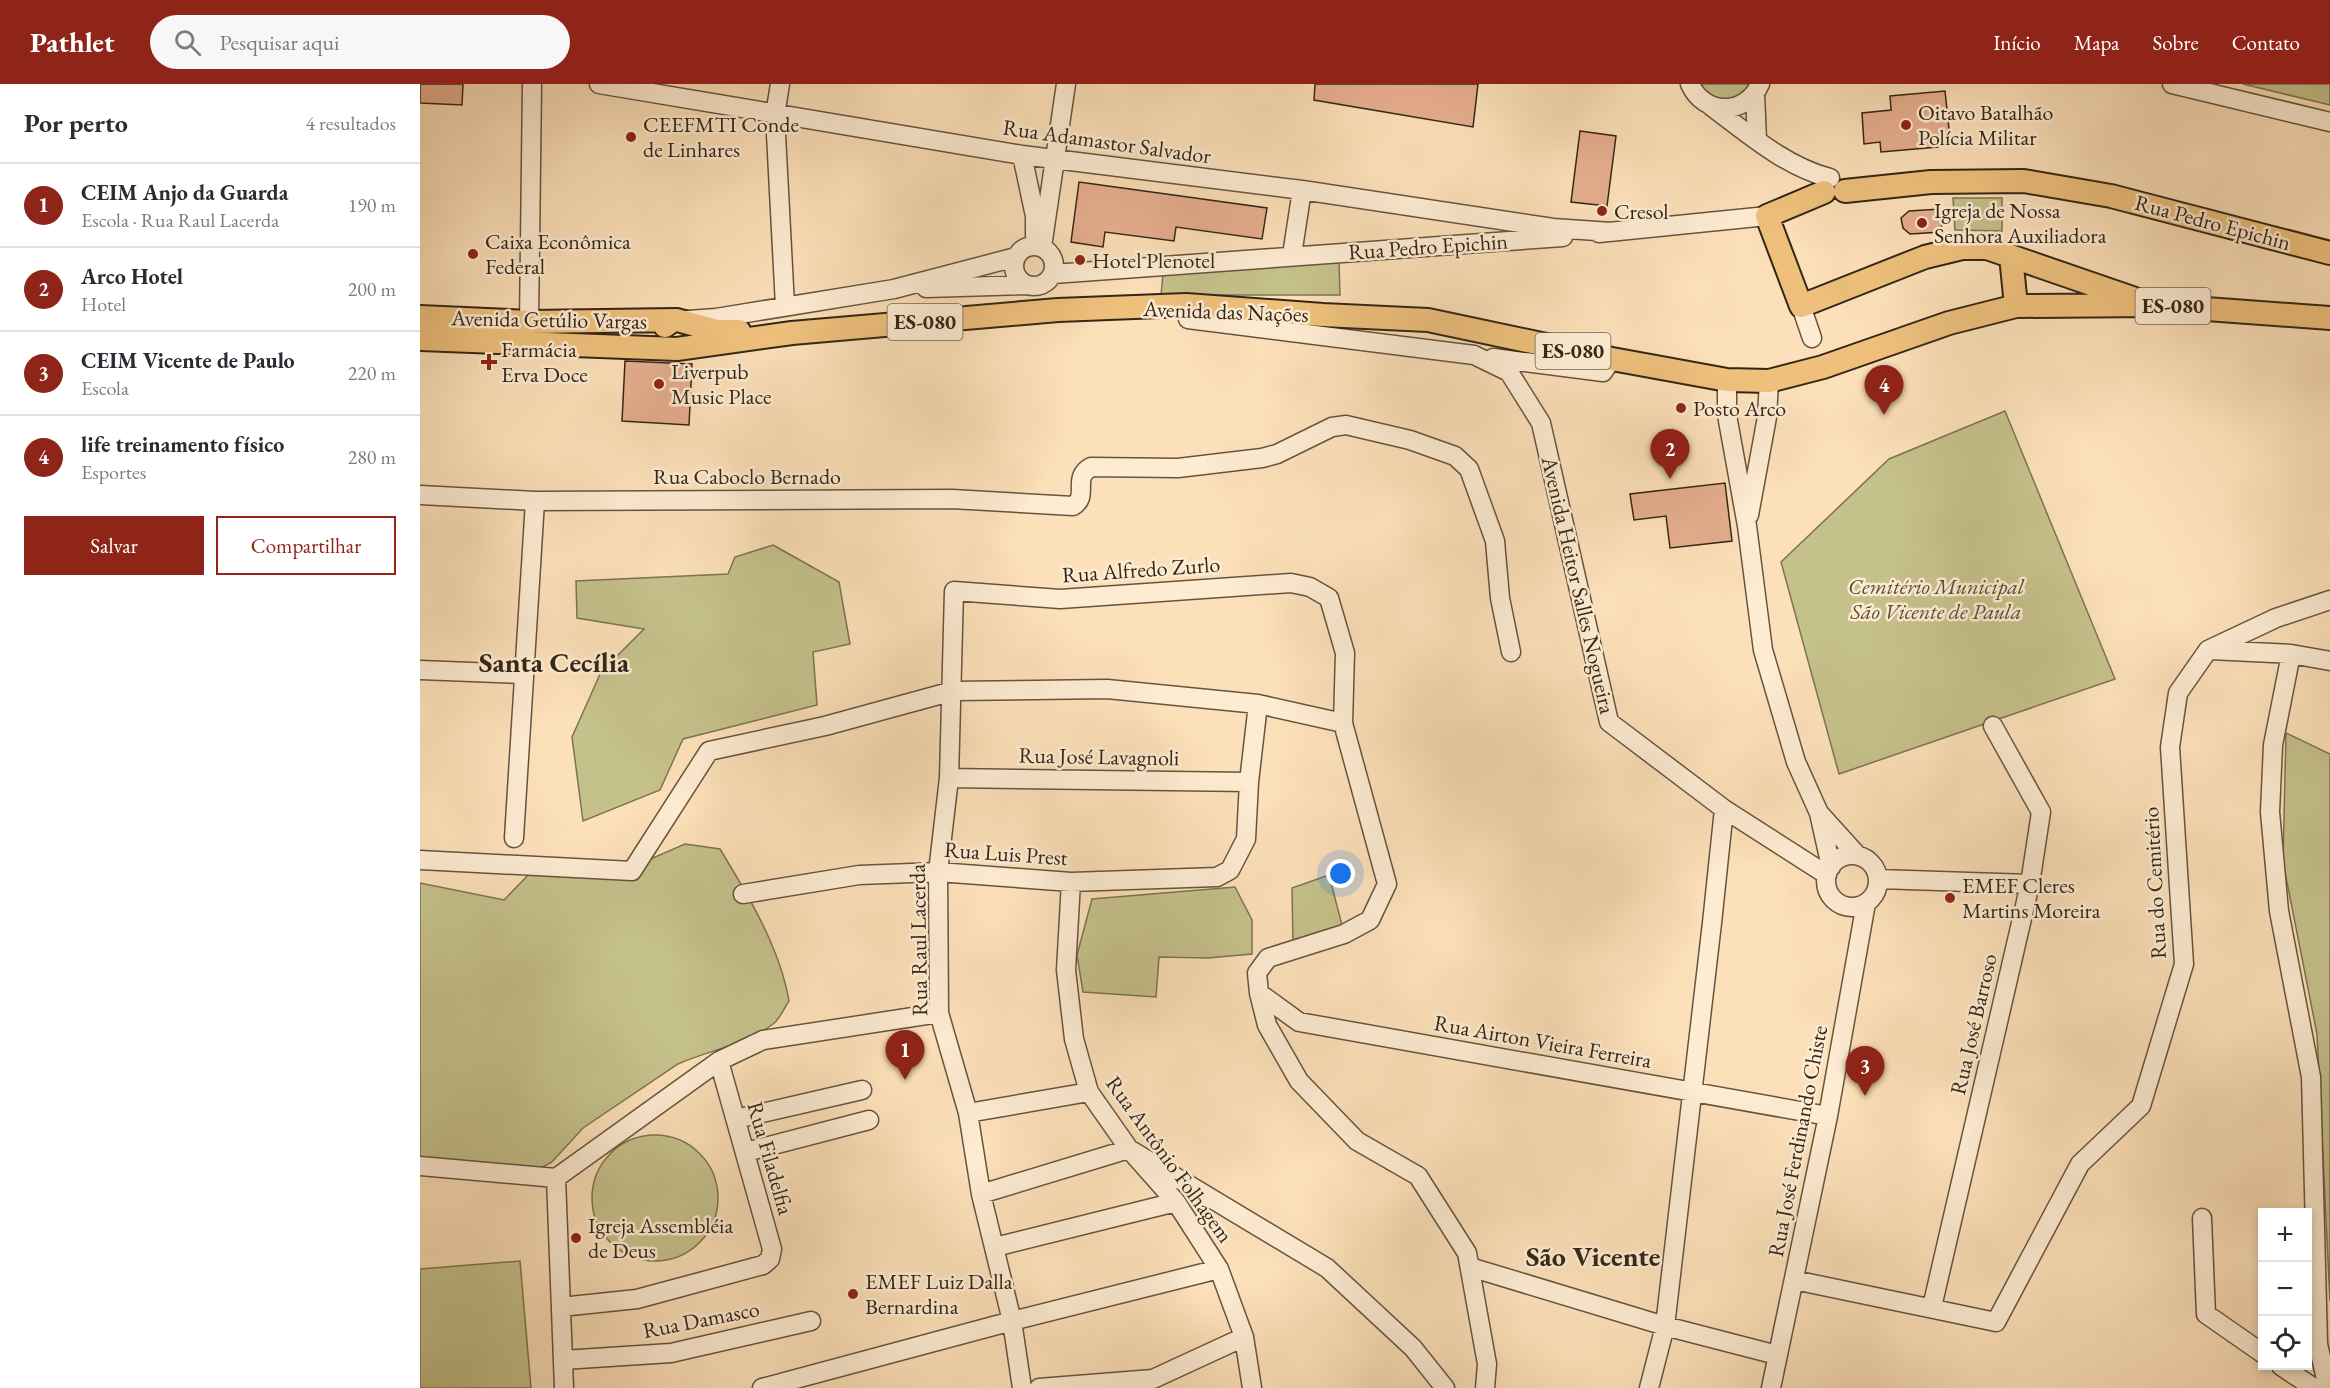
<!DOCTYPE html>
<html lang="pt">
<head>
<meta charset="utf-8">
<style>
  :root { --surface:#fff; --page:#f7f7f7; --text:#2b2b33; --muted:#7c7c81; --line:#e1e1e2; --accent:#8f2418 }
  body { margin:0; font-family:"EB Garamond",serif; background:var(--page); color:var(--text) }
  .controls { position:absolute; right:18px; bottom:18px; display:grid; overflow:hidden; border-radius:0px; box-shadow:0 3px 9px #0003 }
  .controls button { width:54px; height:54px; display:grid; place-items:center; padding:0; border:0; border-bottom:2px solid var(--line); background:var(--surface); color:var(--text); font:30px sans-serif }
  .you { position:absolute; left:921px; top:790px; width:21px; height:21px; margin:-15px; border:4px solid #fff; border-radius:50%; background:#1a73e8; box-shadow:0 0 0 9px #1a73e833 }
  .badge { display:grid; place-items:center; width:39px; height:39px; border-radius:50%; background:var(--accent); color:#fff; font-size:20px; font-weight:700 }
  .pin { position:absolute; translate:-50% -50px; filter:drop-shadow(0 2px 3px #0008) }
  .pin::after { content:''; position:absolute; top:32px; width:21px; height:18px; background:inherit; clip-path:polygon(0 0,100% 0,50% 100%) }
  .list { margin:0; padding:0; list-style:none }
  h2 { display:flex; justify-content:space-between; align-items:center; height:78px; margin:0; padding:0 24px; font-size:26px }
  h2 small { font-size:20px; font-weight:400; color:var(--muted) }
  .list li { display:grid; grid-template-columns:39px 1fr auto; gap:18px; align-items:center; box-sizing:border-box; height:84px; padding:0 24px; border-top:2px solid var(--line) }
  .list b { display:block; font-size:22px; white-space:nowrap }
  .list p { margin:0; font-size:20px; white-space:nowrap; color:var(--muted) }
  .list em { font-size:20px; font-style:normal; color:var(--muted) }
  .actions { display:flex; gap:12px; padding:18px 24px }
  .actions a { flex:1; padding:14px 0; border:2px solid var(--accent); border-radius:0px; text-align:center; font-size:21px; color:var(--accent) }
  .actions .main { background:var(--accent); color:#fff }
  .icon { flex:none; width:33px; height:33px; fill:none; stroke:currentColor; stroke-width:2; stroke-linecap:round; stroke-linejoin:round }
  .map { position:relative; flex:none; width:1910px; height:1304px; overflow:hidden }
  header { display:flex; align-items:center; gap:36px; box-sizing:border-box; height:84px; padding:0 30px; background:var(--accent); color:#fff }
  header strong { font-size:28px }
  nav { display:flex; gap:33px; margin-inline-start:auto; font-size:21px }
  .search { width:420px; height:54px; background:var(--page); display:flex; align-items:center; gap:15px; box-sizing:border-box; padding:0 21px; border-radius:33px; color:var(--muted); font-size:22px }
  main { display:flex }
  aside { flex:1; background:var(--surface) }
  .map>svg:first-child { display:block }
  .green { fill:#c5c18b; stroke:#7c7451; stroke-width:1.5 }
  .building { fill:#e6ae8f; stroke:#342617; stroke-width:1.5 }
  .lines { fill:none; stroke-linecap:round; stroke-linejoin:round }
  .minor-casing { stroke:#665440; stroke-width:21 }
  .major-casing { stroke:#342617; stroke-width:26 }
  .minor { stroke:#fdebd2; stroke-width:18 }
  .major { stroke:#eec07c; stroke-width:22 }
  .poi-dot { fill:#8f2418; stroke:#fdebd2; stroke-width:2 }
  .labels { text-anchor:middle; stroke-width:5; stroke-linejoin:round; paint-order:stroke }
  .shield { fill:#fdebd2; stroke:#70614f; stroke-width:1.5 }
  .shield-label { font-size:21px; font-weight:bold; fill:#342617 }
  .poi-label { font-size:22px; fill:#342617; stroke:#fdebd2; text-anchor:start }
  .street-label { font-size:22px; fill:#342617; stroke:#fdebd2 }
  .park-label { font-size:22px; font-style:italic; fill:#584d34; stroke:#fdebd2 }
  .district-label { font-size:28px; font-weight:bold; fill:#342617; stroke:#fdebd2 }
</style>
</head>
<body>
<header>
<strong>Pathlet</strong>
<div class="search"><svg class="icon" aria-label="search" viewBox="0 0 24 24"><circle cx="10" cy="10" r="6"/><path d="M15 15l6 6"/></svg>Pesquisar aqui</div>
<nav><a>Início</a><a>Mapa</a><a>Sobre</a><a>Contato</a></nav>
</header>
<main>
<aside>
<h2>Por perto<small>4 resultados</small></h2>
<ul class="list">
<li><span class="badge">1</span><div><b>CEIM Anjo da Guarda</b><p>Escola · Rua Raul Lacerda</p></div><em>190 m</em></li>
<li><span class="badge">2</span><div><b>Arco Hotel</b><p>Hotel</p></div><em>200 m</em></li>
<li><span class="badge">3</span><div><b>CEIM Vicente de Paulo</b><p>Escola</p></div><em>220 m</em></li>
<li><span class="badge">4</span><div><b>life treinamento físico</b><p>Esportes</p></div><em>280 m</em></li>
</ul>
<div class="actions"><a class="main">Salvar</a><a>Compartilhar</a></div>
</aside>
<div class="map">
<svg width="1910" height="1304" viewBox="0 0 1910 1304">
  <rect width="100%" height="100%" fill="#fce0b9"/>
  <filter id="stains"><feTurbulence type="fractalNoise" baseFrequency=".00333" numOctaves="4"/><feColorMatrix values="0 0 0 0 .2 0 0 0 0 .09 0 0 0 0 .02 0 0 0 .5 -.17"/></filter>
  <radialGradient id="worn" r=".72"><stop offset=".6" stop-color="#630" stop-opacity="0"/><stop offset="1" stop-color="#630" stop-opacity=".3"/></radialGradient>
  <path class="green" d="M1278 0H1331L1318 15 1294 16Z
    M1823 0H1910V21Z
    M1533 114H1582V147L1535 146Z
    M919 178 920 211H741L743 190Z
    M1585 327 1695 595 1419 690 1361 478 1469 375Z
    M353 461 419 498 430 560 393 568 397 621 263 655 240 706 163 737 152 653 181 588 224 545 157 534 156 497 308 490 315 473Z
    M1866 649 1910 670V1217L1897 950 1863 778Z
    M265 760 300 765C328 811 360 864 369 917 364 924 360 935 353 940 326 961 289 966 258 980L163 1044 132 1078 102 1094 0 1084V799L84 816 112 787H203Z
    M909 791 923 845 873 861 872 804Z
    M815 803 832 836V870L788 874 739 873 736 913 663 908 657 871 672 815Z
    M172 1114a63 63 0 1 1 126 0a63 63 0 1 1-126 0Z
    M100 1177 111 1304H0V1185Z"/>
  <path class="building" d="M0 0H43L42 21 0 19Z
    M895 0H1058L1053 43 894 16Z
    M1525 7 1530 54 1517 55 1518 63 1461 68 1460 58 1444 60 1442 29 1471 26 1470 12Z
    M1160 47 1196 52 1187 122 1151 118Z
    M659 98 847 124 842 155 756 143 754 157 685 148 683 163 651 158Z
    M1520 125 1522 148 1490 150 1483 144 1481 134 1489 127Z
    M205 277 272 280 269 341 202 337Z
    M1305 399 1312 457 1250 464 1246 432 1214 436 1210 410Z"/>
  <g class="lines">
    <g class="minor-casing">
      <path id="minor" d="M179 0 602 71 882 106 1133 144 1191 148
        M360 0 355 31 365 222
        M1270 0C1284 32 1326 32 1340 0
        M1752 0 1910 38
        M1335 10 1337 56
        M1291 22C1327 49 1366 83 1410 94
        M602 71 615 132V152
        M1179 149 1347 132
        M594 182a20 20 0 1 1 40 0a20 20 0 1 1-40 0Z
        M622 163 646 0
        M872 171 882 106
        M633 190 1143 153
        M506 204 607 201
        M1381 222 1392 254
        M768 235 1054 271 1089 288 1121 339 1189 638 1304 725 1407 791
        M268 236 296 234 474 205 596 173
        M109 238 112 0
        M1073 274 1183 288 1192 275
        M1307 296V331L1327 442 1343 566 1376 678 1399 729 1411 783
        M0 411 115 417 532 415 653 422C670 412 651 394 671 383L758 384 842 374 857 370 912 343 926 341 990 356 1035 372 1049 385 1075 457 1080 514 1091 568
        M1329 431 1347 333 1349 297
        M1790 566 1871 570 1910 577
        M1871 570 1853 661 1850 728 1859 827 1891 993 1898 1260 1908 1304
        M0 586 104 590
        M529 694 829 698
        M1400 730 1438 772
        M94 754 115 417
        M1406 797a26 26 0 1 1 52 0a26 26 0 1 1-52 0Z
        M0 776 212 787 289 667 405 642 533 607 687 605 838 620 923 639
        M1458 795 1610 800
        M651 798 646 886 654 955 669 1008 709 1065 756 1118 799 1185 824 1253 832 1304
        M323 810 439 791 518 788 651 798 797 793 810 786 826 755 829 698 838 620
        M839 909 879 938 1408 1032
        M548 1029 669 1008
        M316 1035 442 1006
        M326 1068 449 1036
        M0 1082 136 1094 299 977 343 956 519 929
        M136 1094 144 1304
        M561 1110 709 1065 907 1184 993 1264 1025 1304
        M1782 1134 1786 1230 1842 1269
        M575 1163 756 1118
        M1050 1183 1245 1242 1357 1271
        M1374 1196 1576 1238 1660 1080 1721 1022 1764 880 1750 663 1758 609 1788 566 1856 534 1910 516
        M141 1223 217 1215 343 1181 350 1175 352 1165 299 977
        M1512 1223 1610 800 1621 728 1573 642
        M143 1276 251 1269 391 1237
        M1861 1282 1894 1304
        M342 1304 592 1237 799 1185
        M602 1304 592 1237 561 1110 548 1029 519 929 518 788 529 694 534 507 640 515 871 499 890 503 909 514 925 569 923 639 967 800 950 836 924 850 848 874 837 889 839 909 847 941 879 997 937 1057 998 1092 1047 1169 1067 1280 1065 1304
        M619 1304 733 1295 824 1253
        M1229 1304 1245 1242 1292 839 1304 725
        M1351 1304 1408 1032 1446 819"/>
    </g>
    <g class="major-casing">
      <path id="major" d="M1425 107 1511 98 1604 97 1691 112 1910 169
        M1404 108 1347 132 1381 222 1505 173 1542 164H1567L1715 215
        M1591 172 1596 222
        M0 233 109 238 257 236
        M245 242 252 237 257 236 297 247H319
        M0 255 257 265 372 249 638 226 766 221 903 231 1008 236 1192 275 1307 296 1349 297 1403 283 1529 239 1596 222 1732 221 1910 234"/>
    </g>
    <use href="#minor" class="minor"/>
    <use href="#major" class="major"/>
  </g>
  <g class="poi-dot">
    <circle cx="1486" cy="41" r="6"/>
    <circle cx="211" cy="53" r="6"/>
    <circle cx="1182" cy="127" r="6"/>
    <circle cx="1502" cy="139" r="6"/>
    <circle cx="53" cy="170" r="6"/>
    <circle cx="660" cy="176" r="6"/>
    <path d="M66 269h6v6h6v6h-6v6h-6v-6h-6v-6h6z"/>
    <circle cx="239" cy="300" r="6"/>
    <circle cx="1261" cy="324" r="6"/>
    <circle cx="1530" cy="814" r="6"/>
    <circle cx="156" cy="1154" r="6"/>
    <circle cx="433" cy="1210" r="6"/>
  </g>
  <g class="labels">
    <g class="shield">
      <rect x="1715.5" y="204" width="75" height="36" rx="4.5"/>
      <rect x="467.5" y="220" width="75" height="36" rx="4.5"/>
      <rect x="1115.5" y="249" width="75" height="36" rx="4.5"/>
    </g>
    <g class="shield-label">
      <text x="1753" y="229">ES-080</text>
      <text x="505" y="245">ES-080</text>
      <text x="1153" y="274">ES-080</text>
    </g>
    <g class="poi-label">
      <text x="1498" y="36">Oitavo Batalhão<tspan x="1498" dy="25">Polícia Militar</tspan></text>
      <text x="223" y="48">CEEFMTI Conde<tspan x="223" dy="25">de Linhares</tspan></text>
      <text x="1514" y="134">Igreja de Nossa<tspan x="1514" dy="25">Senhora Auxiliadora</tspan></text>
      <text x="1194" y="135">Cresol</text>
      <text x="65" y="165">Caixa Econômica<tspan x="65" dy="25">Federal</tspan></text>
      <text x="672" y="184">Hotel Plenotel</text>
      <text x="81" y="273">Farmácia<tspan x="81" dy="25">Erva Doce</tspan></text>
      <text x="251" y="295">Liverpub<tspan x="251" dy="25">Music Place</tspan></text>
      <text x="1273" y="332">Posto Arco</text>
      <text x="1542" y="809">EMEF Cleres<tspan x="1542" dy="25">Martins Moreira</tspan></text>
      <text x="168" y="1149">Igreja Assembléia<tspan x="168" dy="25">de Deus</tspan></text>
      <text x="445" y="1205">EMEF Luiz Dalla<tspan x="445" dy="25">Bernardina</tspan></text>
    </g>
    <g class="street-label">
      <text transform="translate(687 57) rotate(8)" y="8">Rua Adamastor Salvador</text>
      <text transform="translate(1793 138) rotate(15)" y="8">Rua Pedro Epichin</text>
      <text transform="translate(1008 162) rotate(-4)" y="8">Rua Pedro Epichin</text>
      <text transform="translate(806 227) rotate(2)" y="8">Avenida das Nações</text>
      <text transform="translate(129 235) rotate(1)" y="8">Avenida Getúlio Vargas</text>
      <text x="327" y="400">Rua Caboclo Bernado</text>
      <text transform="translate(721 485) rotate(-4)" y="8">Rua Alfredo Zurlo</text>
      <text transform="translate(1159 501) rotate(77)" y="8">Avenida Heitor Salles Nogueira</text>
      <text transform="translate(679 672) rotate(1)" y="8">Rua José Lavagnoli</text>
      <text transform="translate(586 769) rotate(4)" y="8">Rua Luis Prest</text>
      <text transform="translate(1734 799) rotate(-93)" y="8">Rua do Cemitério</text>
      <text transform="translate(498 856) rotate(-91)" y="8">Rua Raul Lacerda</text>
      <text transform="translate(1553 940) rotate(-77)" y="8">Rua José Barroso</text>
      <text transform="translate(1123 957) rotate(10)" y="8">Rua Airton Vieira Ferreira</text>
      <text transform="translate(1377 1057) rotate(-79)" y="8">Rua José Ferdinando Chiste</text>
      <text transform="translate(351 1074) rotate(74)" y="8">Rua Filadelfia</text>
      <text transform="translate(750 1075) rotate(54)" y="8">Rua Antônio Folhagem</text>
      <text transform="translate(281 1235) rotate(-11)" y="8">Rua Damasco</text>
    </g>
    <g class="park-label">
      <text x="1516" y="510">Cemitério Municipal<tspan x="1516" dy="25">São Vicente de Paula</tspan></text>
    </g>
    <g class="district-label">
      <text x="134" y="588">Santa Cecília</text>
      <text x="1173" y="1182">São Vicente</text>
    </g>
  </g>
  <rect width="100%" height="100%" filter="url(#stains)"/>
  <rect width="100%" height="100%" fill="url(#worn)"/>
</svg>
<div class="controls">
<button>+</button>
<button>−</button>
<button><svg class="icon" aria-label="locate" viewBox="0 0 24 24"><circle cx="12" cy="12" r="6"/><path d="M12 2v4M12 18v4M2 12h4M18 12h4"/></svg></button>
</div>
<div class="you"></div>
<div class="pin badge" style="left:485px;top:996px">1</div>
<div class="pin badge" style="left:1250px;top:395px">2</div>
<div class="pin badge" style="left:1445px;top:1012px">3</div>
<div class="pin badge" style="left:1464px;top:331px">4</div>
</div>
</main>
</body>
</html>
